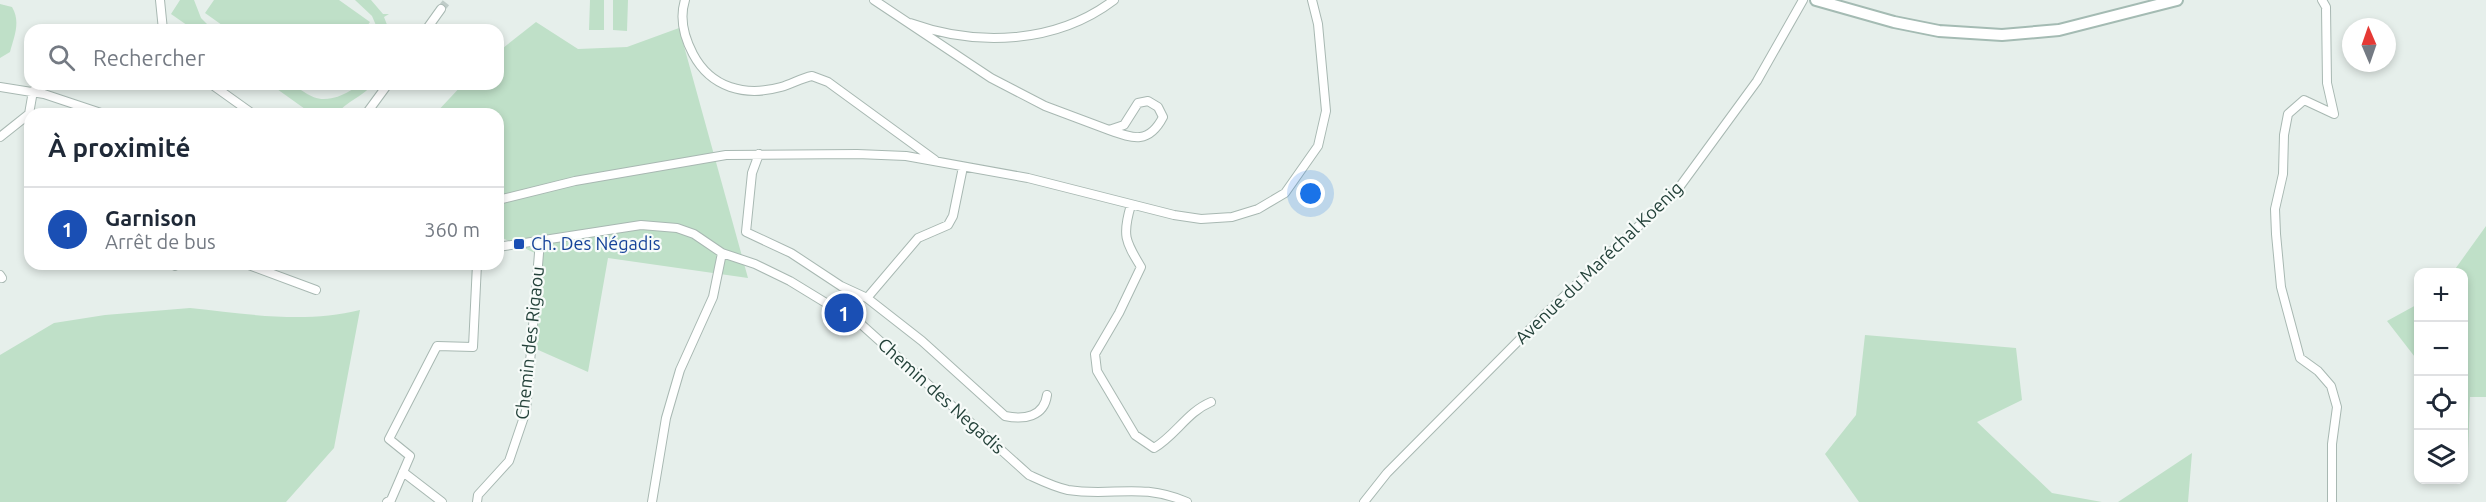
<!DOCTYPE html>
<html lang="fr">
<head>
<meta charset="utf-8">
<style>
  :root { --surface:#fff; --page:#f2f2f3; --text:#1f2937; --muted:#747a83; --line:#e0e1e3; --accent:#1a73e8 }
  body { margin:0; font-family:Ubuntu,sans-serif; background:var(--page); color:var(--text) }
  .controls { position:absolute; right:18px; bottom:18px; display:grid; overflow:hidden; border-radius:12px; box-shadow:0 3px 9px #0003 }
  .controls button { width:54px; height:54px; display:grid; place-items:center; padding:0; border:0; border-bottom:2px solid var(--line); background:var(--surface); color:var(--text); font:30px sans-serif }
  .compass { position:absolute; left:2342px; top:18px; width:54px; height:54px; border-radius:50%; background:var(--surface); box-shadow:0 3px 9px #0003; rotate:358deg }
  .you { position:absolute; left:1311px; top:194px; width:21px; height:21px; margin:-15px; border:4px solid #fff; border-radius:50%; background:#1a73e8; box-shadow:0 0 0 9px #1a73e833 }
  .badge { display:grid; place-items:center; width:39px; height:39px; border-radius:50%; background:var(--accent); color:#fff; font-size:20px; font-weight:700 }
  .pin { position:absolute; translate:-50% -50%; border:3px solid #fff; box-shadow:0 2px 6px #0006 }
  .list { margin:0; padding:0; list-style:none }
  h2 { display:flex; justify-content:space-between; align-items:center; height:78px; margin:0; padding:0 24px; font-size:26px }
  h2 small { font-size:20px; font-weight:400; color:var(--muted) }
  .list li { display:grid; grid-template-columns:39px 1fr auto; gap:18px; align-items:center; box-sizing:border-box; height:84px; padding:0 24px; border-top:2px solid var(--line) }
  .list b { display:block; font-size:22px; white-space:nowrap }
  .list p { margin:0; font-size:20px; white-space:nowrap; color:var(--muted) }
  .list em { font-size:20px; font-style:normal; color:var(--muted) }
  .icon { flex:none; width:33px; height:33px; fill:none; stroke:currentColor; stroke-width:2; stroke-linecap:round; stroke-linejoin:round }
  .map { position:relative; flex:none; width:2486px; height:502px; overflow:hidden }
  .search { position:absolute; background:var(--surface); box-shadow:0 3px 9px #0003; left:24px; top:24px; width:480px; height:66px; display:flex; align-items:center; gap:15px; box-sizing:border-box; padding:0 21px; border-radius:18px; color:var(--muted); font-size:22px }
  .panel { position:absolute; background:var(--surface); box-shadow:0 3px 9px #0003; left:24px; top:108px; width:480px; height:162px; border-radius:18px }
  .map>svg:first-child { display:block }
  .green { fill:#bfe0c8 }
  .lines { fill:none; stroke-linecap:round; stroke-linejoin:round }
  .street-tunnel { stroke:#bfccc8; stroke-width:8; stroke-dasharray:8 4; stroke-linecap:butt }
  .street-casing { stroke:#a8b8b2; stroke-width:10 }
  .secondary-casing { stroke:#a4bbb3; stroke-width:14 }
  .street { stroke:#fff; stroke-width:8 }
  .secondary { stroke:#fff; stroke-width:10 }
  .transit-dot { fill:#1a4fb4; stroke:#f7fbf9; stroke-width:2 }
  .labels { text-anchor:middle; stroke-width:4.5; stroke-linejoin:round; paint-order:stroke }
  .transit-label { font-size:18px; fill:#164399; stroke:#f7fbf9; text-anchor:start }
  .street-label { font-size:18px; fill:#24423a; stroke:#f7fbf9 }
</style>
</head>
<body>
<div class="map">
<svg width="2486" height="502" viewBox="0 0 2486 502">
  <rect width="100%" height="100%" fill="#e6efeb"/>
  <path class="green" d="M180 0H194L201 18 213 30H194L171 14Z
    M214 0H339L370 22 364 30H229L205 13Z
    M355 0H371L383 14H389L384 17 389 30H378L372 16Z
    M590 0H604V30H589Z
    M613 0H628L627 31 613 30Z
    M0 4 12 7C21 22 14 37 10 52L0 58Z
    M536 22 578 49 627 47 679 28 748 278 608 258 588 372 527 345 535 253 498 236V114H435L463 84H498V52Z
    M270 84C275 84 284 82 289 84 302 88 309 99 324 99 345 99 353 84 373 84 363 97 346 101 337 114H312Z
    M2486 226V397H2470L2468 454H2464V272H2453Z
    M2418 304V361L2387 321Z
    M190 308C248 314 304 324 360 310L334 448 286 502H0V355L54 323 105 315Z
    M1865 335 2016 348 2022 400 1977 422 2052 493 2102 502H1859L1825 454 1856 415Z
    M2192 453 2188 502H2118Z"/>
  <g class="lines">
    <path class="street-tunnel" d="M441 9 448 0"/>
    <g class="street-casing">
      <path id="street" d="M160 0 163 30
        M685 0C679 19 684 37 693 54 711 88 745 97 781 87 792 84 801 78 812 76L828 82 935 160
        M874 0 991 78 1045 106 1109 130C1134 139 1149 144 1163 117L1158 107 1148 101 1138 103 1124 125 1109 130
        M2322 0 2326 7 2327 83 2334 114 2304 100 2288 114 2284 135 2283 174 2275 209 2276 234 2281 287 2300 358 2318 371 2331 386 2337 407 2332 444V502
        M910 23C977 47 1056 44 1114 0
        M426 30 441 9
        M211 84 253 114
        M0 87 44 94 104 114
        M366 114 388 84
        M0 137 29 114 33 91
        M759 154 752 173 746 232 791 253 841 286 867 298
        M963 167 953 216 948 225 918 238 867 298 922 341 1005 416C1024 420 1044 417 1047 395
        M498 200 575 181 726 155 857 154 906 156 1028 178 1174 215 1201 219 1232 217 1258 209 1285 193 1318 146 1326 111 1318 24 1312 0
        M1131 205C1122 235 1125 241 1141 267L1119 313 1095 354 1097 371 1135 435 1154 448C1176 435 1187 412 1211 402
        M498 247 641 225 677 228 694 234 722 253 755 264 790 281 862 325 1029 475C1042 481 1054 487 1068 490 1113 497 1140 482 1187 502
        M246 264 316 290
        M175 266V264
        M0 275 2 278
        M403 472 442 502
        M387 502 391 500 410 456 389 439 437 346 473 347 477 264
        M477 502 478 495 509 461 526 411 540 241
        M652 502 666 418 680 370 713 297 722 253
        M1364 502 1387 473 1540 319 1678 189 1757 81 1803 0"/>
    </g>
    <g class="secondary-casing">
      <path id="secondary" d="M1816 0 1894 22 1939 31 2002 35 2059 30 2177 0"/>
    </g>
    <use href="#street" class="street"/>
    <use href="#secondary" class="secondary"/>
  </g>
  <rect class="transit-dot" x="513" y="238" width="12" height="12" rx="3"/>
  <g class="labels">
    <g class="transit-label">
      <text x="531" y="250">Ch. Des Négadis</text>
    </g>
    <g class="street-label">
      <text transform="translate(1599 263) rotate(-44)" y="6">Avenue du Maréchal Koenig</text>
      <text transform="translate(530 343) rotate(-84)" y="6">Chemin des Rigaou</text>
      <text transform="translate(941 396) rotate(42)" y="6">Chemin des Negadis</text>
    </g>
  </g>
</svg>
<div class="controls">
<button>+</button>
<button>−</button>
<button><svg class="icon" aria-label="locate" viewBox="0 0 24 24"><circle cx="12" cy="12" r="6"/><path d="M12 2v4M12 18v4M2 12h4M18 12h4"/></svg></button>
<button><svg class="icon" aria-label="layers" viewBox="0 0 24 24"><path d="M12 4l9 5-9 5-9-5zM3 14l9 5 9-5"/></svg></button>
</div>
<svg class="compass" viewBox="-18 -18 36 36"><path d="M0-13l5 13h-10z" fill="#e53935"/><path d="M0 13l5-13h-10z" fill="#747a83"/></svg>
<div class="you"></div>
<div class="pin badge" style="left:844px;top:313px;background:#1a4fb4">1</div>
<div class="search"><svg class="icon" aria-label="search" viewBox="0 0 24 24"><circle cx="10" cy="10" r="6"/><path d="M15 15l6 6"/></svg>Rechercher</div>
<section class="panel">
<h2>À proximité<small></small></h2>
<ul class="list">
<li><span class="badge" style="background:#1a4fb4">1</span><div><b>Garnison</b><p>Arrêt de bus</p></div><em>360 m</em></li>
</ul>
</section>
</div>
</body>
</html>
